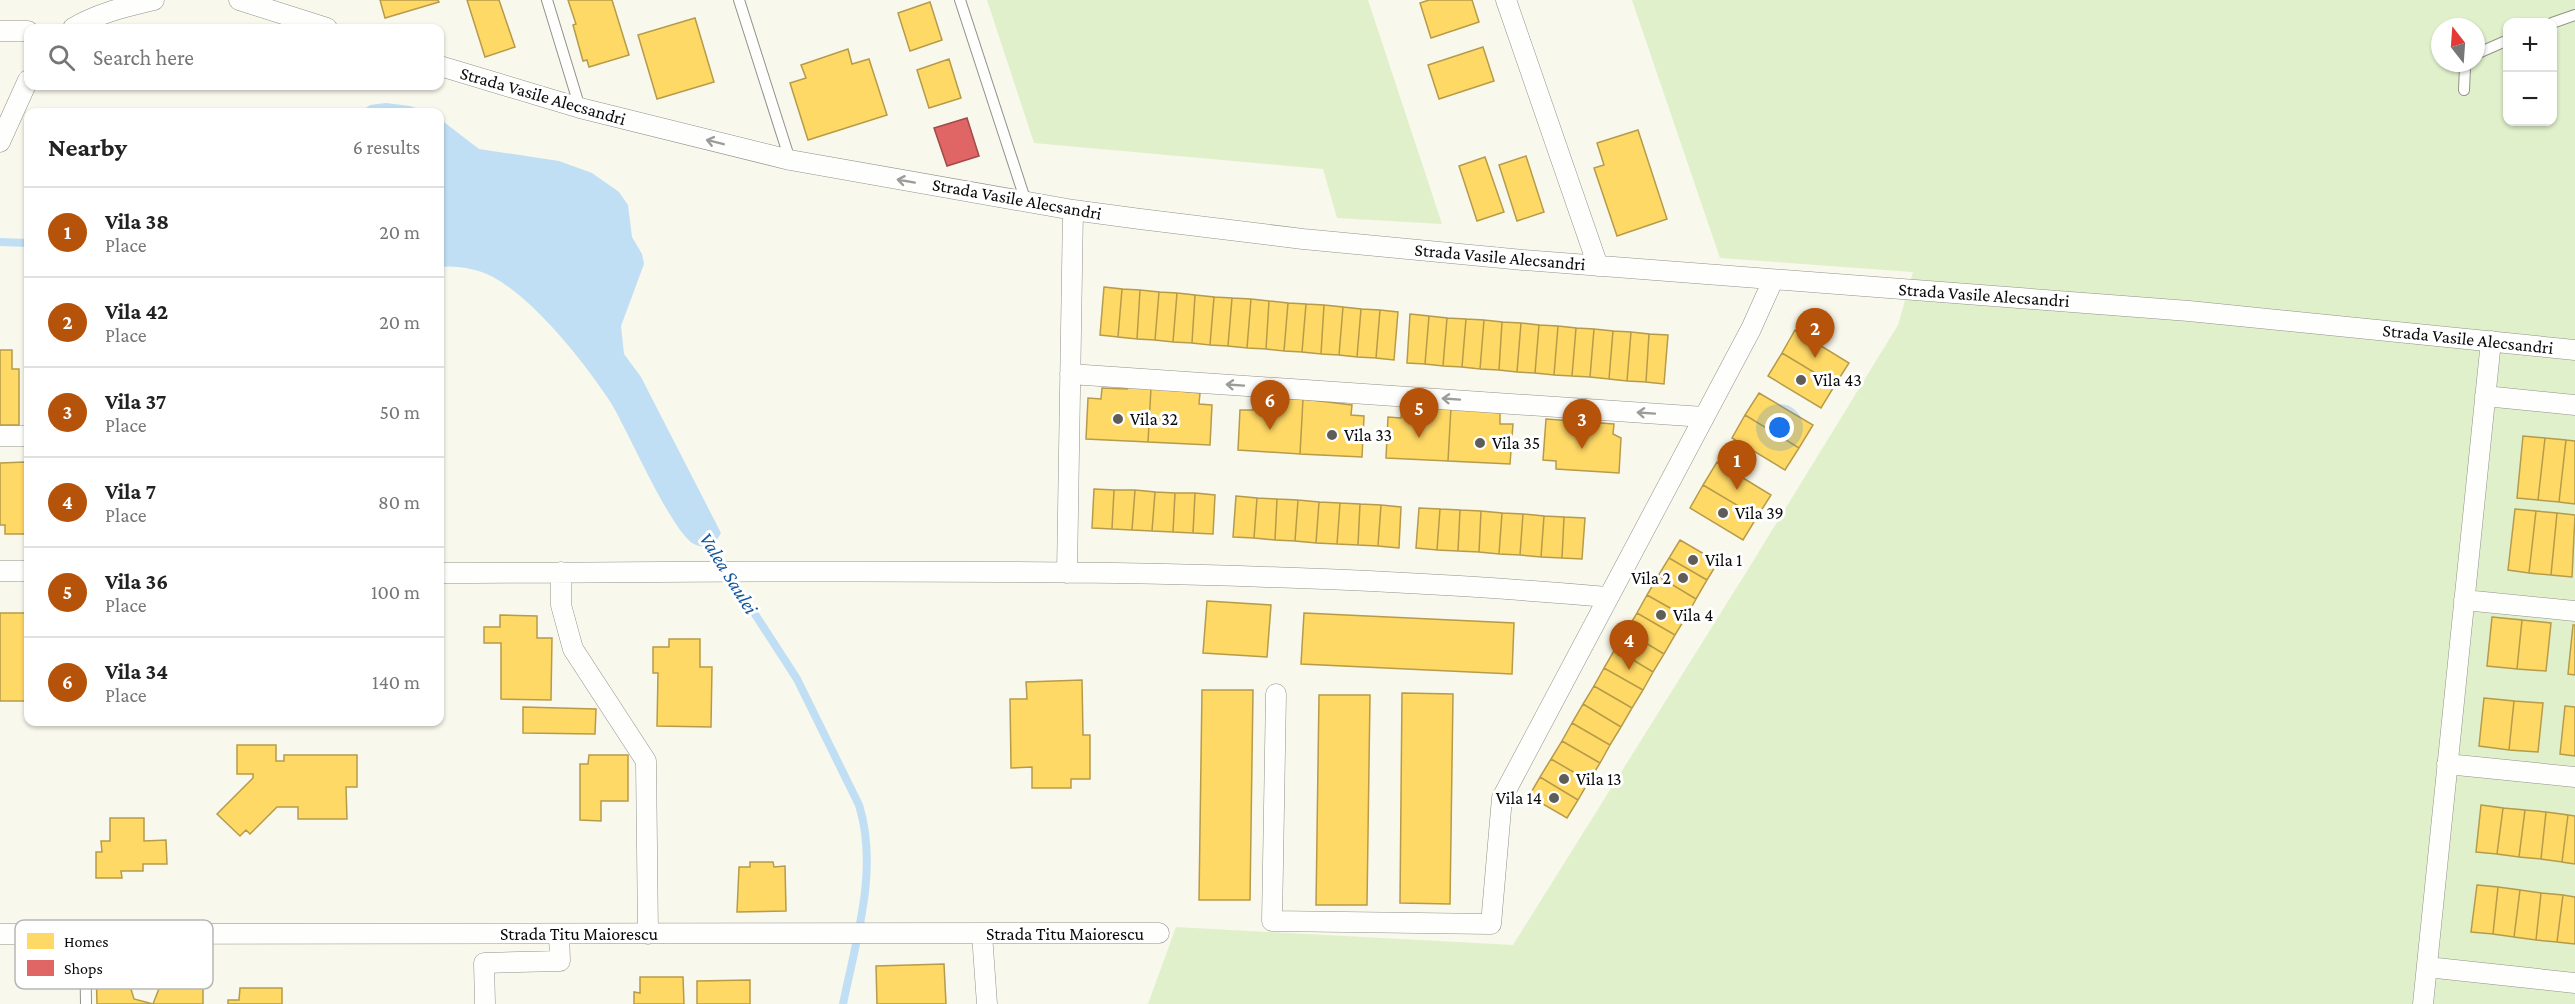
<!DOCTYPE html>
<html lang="en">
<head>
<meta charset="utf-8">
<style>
  :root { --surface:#fff; --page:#f2f2f2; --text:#222; --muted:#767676; --line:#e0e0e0; --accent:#b45309 }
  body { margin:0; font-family:"Crimson Pro",serif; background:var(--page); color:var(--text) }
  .controls { position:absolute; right:18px; top:18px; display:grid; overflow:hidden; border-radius:12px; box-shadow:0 2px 4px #0004 }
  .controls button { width:54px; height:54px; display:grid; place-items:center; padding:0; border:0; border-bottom:2px solid var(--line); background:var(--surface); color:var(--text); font:30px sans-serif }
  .compass { position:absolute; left:2431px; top:18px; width:54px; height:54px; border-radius:50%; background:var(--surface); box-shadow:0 2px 4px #0004; rotate:343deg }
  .you { position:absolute; left:1780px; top:428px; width:21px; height:21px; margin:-15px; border:4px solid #fff; border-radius:50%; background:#1a73e8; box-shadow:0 0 0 9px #1a73e833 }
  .badge { display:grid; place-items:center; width:39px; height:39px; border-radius:50%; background:var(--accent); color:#fff; font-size:20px; font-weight:700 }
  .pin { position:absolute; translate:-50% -50px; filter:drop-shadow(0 2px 3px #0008) }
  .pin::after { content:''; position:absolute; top:32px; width:21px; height:18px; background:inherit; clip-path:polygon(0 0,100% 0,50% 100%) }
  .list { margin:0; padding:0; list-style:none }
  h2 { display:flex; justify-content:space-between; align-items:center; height:78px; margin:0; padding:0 24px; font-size:26px }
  h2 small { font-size:20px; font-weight:400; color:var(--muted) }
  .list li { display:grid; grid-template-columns:39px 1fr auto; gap:18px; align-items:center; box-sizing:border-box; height:90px; padding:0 24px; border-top:2px solid var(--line) }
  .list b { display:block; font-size:22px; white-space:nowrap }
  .list p { margin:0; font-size:20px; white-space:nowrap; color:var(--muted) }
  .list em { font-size:20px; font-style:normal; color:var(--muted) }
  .icon { flex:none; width:33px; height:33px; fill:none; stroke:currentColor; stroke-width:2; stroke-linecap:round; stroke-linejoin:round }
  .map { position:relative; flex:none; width:2575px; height:1004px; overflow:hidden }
  .search { position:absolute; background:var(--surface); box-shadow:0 2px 4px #0004; left:24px; top:24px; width:420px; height:66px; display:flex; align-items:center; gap:15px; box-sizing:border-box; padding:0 21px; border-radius:12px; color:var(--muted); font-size:22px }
  .panel { position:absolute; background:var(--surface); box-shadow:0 2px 4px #0004; left:24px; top:108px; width:420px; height:618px; border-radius:12px }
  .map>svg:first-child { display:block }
  .green { fill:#dff0cb; fill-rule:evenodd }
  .water { fill:#c1dff4 }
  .homes { fill:#ffd966; stroke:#b69b4a; stroke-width:1.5 }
  .shops { fill:#e06666; stroke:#a04a4a; stroke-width:1.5 }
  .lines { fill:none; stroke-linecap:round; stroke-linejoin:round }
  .stream { stroke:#c1dff4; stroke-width:8 }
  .lane-casing { stroke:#92918c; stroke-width:12 }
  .street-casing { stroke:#92918c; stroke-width:21 }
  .lane { stroke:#fefefc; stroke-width:10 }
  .street { stroke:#fefefc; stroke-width:20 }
  .oneway { stroke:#9c9c9b }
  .poi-dot { fill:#5e5d59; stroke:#fff; stroke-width:2 }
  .labels { text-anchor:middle; stroke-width:6; stroke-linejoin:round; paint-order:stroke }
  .street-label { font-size:18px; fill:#0a0a0a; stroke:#fff }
  .poi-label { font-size:18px; fill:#0a0a0a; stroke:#fff; text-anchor:start }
  .water-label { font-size:20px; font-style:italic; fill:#11549d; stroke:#fff }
  .key { fill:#fff; stroke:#b6b6b6; stroke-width:1.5 }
  .key-label { font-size:16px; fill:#0a0a0a }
</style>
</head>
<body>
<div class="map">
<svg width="2575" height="1004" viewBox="0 0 2575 1004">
  <rect width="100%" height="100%" fill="#f9f8ec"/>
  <path class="green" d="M987 0H1368L1442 224 1337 218 1323 169 1034 143Z
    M1632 0H2575V1004H1148L1176 927 1513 945 1752 563 1898 325 1913 272 1720 258ZM2508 22H2552V122H2508ZM2440 27H2476V63H2440Z"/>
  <path class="water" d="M386 103 410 106 428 112H360L370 105Z
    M440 119 479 149 559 161 592 173 619 192 628 205 632 237 642 254 644 264 621 326 624 354 641 377 721 533 712 548C707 547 699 547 694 544 672 533 628 431 611 403 585 363 535 300 493 277 479 269 455 265 440 267Z"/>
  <path class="homes" d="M380 0H438L439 2 385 18Z
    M467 0H499L515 47 485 57Z
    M568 0H612L629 55 589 67 587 60 583 61 573 25 576 24Z
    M1429 0H1472L1479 22 1431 38 1420 3Z
    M930 2 942 40 910 51 898 13Z
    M695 18 714 82 657 99 638 35Z
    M1483 47 1494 81 1439 99 1428 65Z
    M848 49 852 64 869 59 887 115 808 140 790 83 806 78 801 65Z
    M949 59 961 98 929 108 917 70Z
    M1638 130 1667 219 1617 236 1594 168 1604 165 1597 143Z
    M1526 156 1544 212 1517 221 1499 165Z
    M1485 157 1504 212 1477 221 1459 166Z
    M1104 287 1122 289 1118 337 1100 335Z
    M1122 289 1140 290 1137 339 1118 337Z
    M1140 290 1159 292 1155 340 1137 339Z
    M1159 292 1177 293 1173 342 1155 340Z
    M1177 293 1195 295 1192 343 1173 342Z
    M1195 295 1214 297 1210 345 1192 343Z
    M1214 297 1232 298 1228 346 1210 345Z
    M1232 298 1251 299 1247 348 1228 346Z
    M1251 299 1269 301 1266 349 1247 348Z
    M1269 301 1288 303 1284 351 1266 349Z
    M1288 303 1306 304 1302 352 1284 351Z
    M1306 304 1324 305 1321 354 1302 352Z
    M1324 305 1343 307 1339 355 1321 354Z
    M1343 307 1361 309 1357 357 1339 355Z
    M1361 309 1380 310 1376 358 1357 357Z
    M1380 310 1398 312 1394 360 1376 358Z
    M1410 314 1429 316 1425 364 1407 363Z
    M1429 316 1447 318 1443 366 1425 364Z
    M1447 318 1466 319 1462 367 1443 366Z
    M1466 319 1484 320 1480 369 1462 367Z
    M1484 320 1502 322 1499 370 1480 369Z
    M1502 322 1521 323 1517 372 1499 370Z
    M1521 323 1539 325 1535 373 1517 372Z
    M1539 325 1558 326 1554 375 1535 373Z
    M1558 326 1576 328 1572 376 1554 375Z
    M1576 328 1594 329 1590 377 1572 376Z
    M1594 329 1613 331 1609 379 1590 377Z
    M1795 330 1849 363 1835 385 1782 353Z
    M1613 331 1631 332 1627 381 1609 379Z
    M1631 332 1649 334 1646 382 1627 381Z
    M1649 334 1668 335 1664 384 1646 382Z
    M0 350H12V369H19V425H0Z
    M1782 353 1835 385 1821 408 1768 376Z
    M1128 386 1151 388 1148 442 1086 439 1088 398 1101 399 1102 388 1127 389Z
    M1151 388 1200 393 1199 404 1212 405 1210 445 1148 442Z
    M1759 393 1813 425 1799 448 1745 415Z
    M1279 398 1303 399 1300 454 1238 450 1240 410H1253V400L1279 401Z
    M1303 399 1352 405 1351 415 1364 416 1362 457 1300 454Z
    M1428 405 1451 407 1448 461 1386 458 1388 417 1401 418 1402 407 1428 408Z
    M1451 407 1500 413V424H1513L1510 464 1448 461Z
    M1745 415 1799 448 1785 470 1732 438Z
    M1546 419 1614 424 1613 434 1621 438 1619 473 1556 469V461L1543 460Z
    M2523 436 2545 438 2538 500 2517 498Z
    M2545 438 2566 440 2559 502 2538 500Z
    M2566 440 2575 441V504L2559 502Z
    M25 462 26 534H5V525H0V463Z
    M1717 462 1771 495 1757 517 1703 485Z
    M1703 485 1757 517 1743 540 1690 508Z
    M1094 489 1114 490 1112 529 1092 528Z
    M1114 490H1135L1132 530 1112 529Z
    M1135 490 1155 492 1152 531 1132 530Z
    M1155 492 1175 493 1173 532 1152 531Z
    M1175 493H1195L1193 533 1173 532Z
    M1195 493 1215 495 1213 534 1193 533Z
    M1236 496 1257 498 1254 538 1233 537Z
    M1257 498 1277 499 1275 540 1254 538Z
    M1277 499 1298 500 1295 541 1275 540Z
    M1298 500 1319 502 1316 543 1295 541Z
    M1319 502 1340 503 1337 544 1316 543Z
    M1340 503 1360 504 1358 545 1337 544Z
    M1360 504 1381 505 1378 546 1358 545Z
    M1381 505 1401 507 1399 548 1378 546Z
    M1419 508 1440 509 1437 550 1416 548Z
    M1440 509 1460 510 1458 551 1437 550Z
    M2515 509 2536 511 2529 573 2508 570Z
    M1460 510 1481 511 1479 552 1458 551Z
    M1481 511 1502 513 1499 554 1479 552Z
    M2536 511 2557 513 2551 575 2529 573Z
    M1502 513 1523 514 1520 555 1499 554Z
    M2557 513 2575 515 2572 577 2551 575Z
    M1523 514 1544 516 1541 557 1520 555Z
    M1544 516 1564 517 1562 558 1541 557Z
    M1564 517 1585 518 1582 559 1562 558Z
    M1680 540 1718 562 1707 580 1669 558Z
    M1669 558 1707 580 1696 599 1658 576Z
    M1658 576 1696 599 1686 617 1647 595Z
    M1647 595 1686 617 1675 635 1637 613Z
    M1207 601 1271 605 1267 657 1203 653Z
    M0 613H26V631H28V701H0Z
    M1304 613 1514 623 1512 674 1301 664Z
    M1637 613 1675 635 1664 654 1626 631Z
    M500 615 537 616V638H552L551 700 501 699V643H484V627H500Z
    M2492 617 2522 620 2517 669 2487 666Z
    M2522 620 2551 623 2546 671 2517 669Z
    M2573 625H2575V675L2568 674Z
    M1626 631 1664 654 1653 672 1615 649Z
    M669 639H700V667H712L711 727 657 726 658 673H653V647H669Z
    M1615 649 1653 672 1643 690 1604 668Z
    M1604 668 1643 690 1632 708 1594 686Z
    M1082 680 1083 735H1090V779H1071V788H1032V767L1011 768 1010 699H1027L1026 682Z
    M1594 686 1632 708 1621 727 1583 704Z
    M1202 690H1253L1250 900H1199Z
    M1402 693 1453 694 1450 904 1400 903Z
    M1319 695H1370L1367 905H1316Z
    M2484 698 2514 701 2509 750 2479 746Z
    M2514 701 2543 703 2538 752 2509 750Z
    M1583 704 1621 727 1610 745 1572 723Z
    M2565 706 2575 707V756L2560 754Z
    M523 707 596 709 595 734 523 733Z
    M1572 723 1610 745 1600 763 1562 741Z
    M1562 741 1600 763 1589 781 1551 759Z
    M237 745H276V761H284V755H357V787H346L347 819H298V807H277L250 834 246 830 240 836 217 814 253 778V774H237Z
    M589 755H628V801H601V821L580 820V764H588Z
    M1551 759 1589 781 1578 800 1540 777Z
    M1540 777 1578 800 1567 818 1529 796Z
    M2481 805 2503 808 2497 854 2476 852Z
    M2503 808 2525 810 2519 857 2497 854Z
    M2525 810 2546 812 2541 859 2519 857Z
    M2546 812 2568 815 2562 862 2541 859Z
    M2568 815 2575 816V864L2562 862Z
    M110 818H144V841L166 840 167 864H143V871H121L122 878H96V852H102L101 841H110Z
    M750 862H773L774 867 785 866 786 911 737 912 739 867H750Z
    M2477 885 2498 887 2493 934 2471 932Z
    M2498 887 2520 890 2514 937 2493 934Z
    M2520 890 2541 893 2536 940 2514 937Z
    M2541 893 2563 895 2557 942 2536 940Z
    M2563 895 2575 897V944L2557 942Z
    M944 964 946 1004H877L876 966Z
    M96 967 127 976 134 999 153 1004 162 981H203V1004H97Z
    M640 977H683L684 1004H634V992L640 993Z
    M750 980V1004H697V981Z
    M240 988H282V1004H228V1000H239Z"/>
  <path class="shops" d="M967 118 979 156 947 166 934 128Z"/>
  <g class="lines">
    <path class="stream" d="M0 242 28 243
      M707 540 797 679 859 805C879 869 856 940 843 1004"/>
    <g class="lane-casing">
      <path id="lane" d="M547 0 580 108
        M739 0 790 160
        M960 0 1026 202
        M2552 23 2575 15
        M2476 54 2508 40
        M2464 90 2465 67 2467 63
        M85 933 86 1004"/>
    </g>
    <g class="street-casing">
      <path id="street" d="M239 0 327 28
        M1506 0 1598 266
        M73 28C98 13 125 7 154 0
        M0 31H28
        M440 66 580 108 790 160 1073 210 1140 219 1303 239 1523 260 2189 311 2575 350
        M0 142 28 80
        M1070 374 1704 417
        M2485 396 2575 405
        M0 436H28
        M0 571H28
        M561 572V605L573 649 646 761 648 934
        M440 573C829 572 1219 563 1607 597
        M1067 573 1073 210
        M2464 600 2575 611
        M1276 694 1272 921 1491 924 1502 798 1751 329 1773 280
        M2447 764 2575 777
        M0 934 1159 933
        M982 934 987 1004
        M2427 967 2575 983
        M485 1004 484 963 560 961 559 934
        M2423 1004 2491 341"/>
    </g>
    <use href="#lane" class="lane"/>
    <use href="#street" class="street"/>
  </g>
  <defs><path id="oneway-shaft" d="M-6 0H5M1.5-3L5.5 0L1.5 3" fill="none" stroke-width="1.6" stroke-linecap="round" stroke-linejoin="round" transform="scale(1.5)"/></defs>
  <g class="oneway">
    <use href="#oneway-shaft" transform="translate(715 142) rotate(-166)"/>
    <use href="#oneway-shaft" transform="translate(906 181) rotate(-170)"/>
    <use href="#oneway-shaft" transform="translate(1235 385) rotate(-176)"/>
    <use href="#oneway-shaft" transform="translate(1451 399) rotate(-176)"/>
    <use href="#oneway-shaft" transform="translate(1646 413) rotate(-176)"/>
  </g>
  <g class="poi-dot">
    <circle cx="1801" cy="380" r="6"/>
    <circle cx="1118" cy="419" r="6"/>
    <circle cx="1332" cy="435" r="6"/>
    <circle cx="1480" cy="443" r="6"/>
    <circle cx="1723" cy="513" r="6"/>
    <circle cx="1693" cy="560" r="6"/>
    <circle cx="1683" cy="578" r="6"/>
    <circle cx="1661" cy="615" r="6"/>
    <circle cx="1564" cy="779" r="6"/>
    <circle cx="1554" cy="798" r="6"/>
  </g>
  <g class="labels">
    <g class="street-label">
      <text transform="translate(543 96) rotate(16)" y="6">Strada Vasile Alecsandri</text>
      <text transform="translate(1017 199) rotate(10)" y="6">Strada Vasile Alecsandri</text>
      <text transform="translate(1500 257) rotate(5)" y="6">Strada Vasile Alecsandri</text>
      <text transform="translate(1984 295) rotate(4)" y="6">Strada Vasile Alecsandri</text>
      <text transform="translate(2468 339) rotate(6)" y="6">Strada Vasile Alecsandri</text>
      <text x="579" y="940">Strada Titu Maiorescu</text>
      <text x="1065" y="940">Strada Titu Maiorescu</text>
    </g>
    <g class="poi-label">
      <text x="1813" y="386">Vila 43</text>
      <text x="1130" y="425">Vila 32</text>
      <text x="1344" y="441">Vila 33</text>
      <text x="1492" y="449">Vila 35</text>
      <text x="1735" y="519">Vila 39</text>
      <text x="1705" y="566">Vila 1</text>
      <text x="1671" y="584" text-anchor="end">Vila 2</text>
      <text x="1673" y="621">Vila 4</text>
      <text x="1576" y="785">Vila 13</text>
      <text x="1542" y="804" text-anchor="end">Vila 14</text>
    </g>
    <g class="water-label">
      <text transform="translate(729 573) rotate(58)" y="7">Valea Saulei</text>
    </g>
  </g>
  <rect x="15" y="920" width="198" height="69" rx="9" class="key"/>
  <rect x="27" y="933" width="27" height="16" fill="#ffd966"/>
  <rect x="27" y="960" width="27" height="16" fill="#e06666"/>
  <g class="key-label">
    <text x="64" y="947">Homes</text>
    <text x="64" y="974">Shops</text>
  </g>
</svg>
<div class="controls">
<button>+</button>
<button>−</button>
</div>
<svg class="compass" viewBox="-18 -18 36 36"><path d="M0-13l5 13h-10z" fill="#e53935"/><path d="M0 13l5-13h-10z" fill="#767676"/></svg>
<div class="you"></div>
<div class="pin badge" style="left:1737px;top:490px">1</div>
<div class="pin badge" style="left:1815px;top:358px">2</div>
<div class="pin badge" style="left:1582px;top:449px">3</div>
<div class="pin badge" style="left:1629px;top:670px">4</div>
<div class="pin badge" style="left:1419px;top:438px">5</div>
<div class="pin badge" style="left:1270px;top:430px">6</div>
<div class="search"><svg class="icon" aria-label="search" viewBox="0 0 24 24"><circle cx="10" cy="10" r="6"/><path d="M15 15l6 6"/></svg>Search here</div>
<section class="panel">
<h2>Nearby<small>6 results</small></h2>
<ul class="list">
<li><span class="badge">1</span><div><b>Vila 38</b><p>Place</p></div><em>20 m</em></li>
<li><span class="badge">2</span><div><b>Vila 42</b><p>Place</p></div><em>20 m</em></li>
<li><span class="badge">3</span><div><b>Vila 37</b><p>Place</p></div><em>50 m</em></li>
<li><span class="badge">4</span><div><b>Vila 7</b><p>Place</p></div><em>80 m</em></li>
<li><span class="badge">5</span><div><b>Vila 36</b><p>Place</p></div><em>100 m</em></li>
<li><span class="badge">6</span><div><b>Vila 34</b><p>Place</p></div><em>140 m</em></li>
</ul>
</section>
</div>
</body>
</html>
